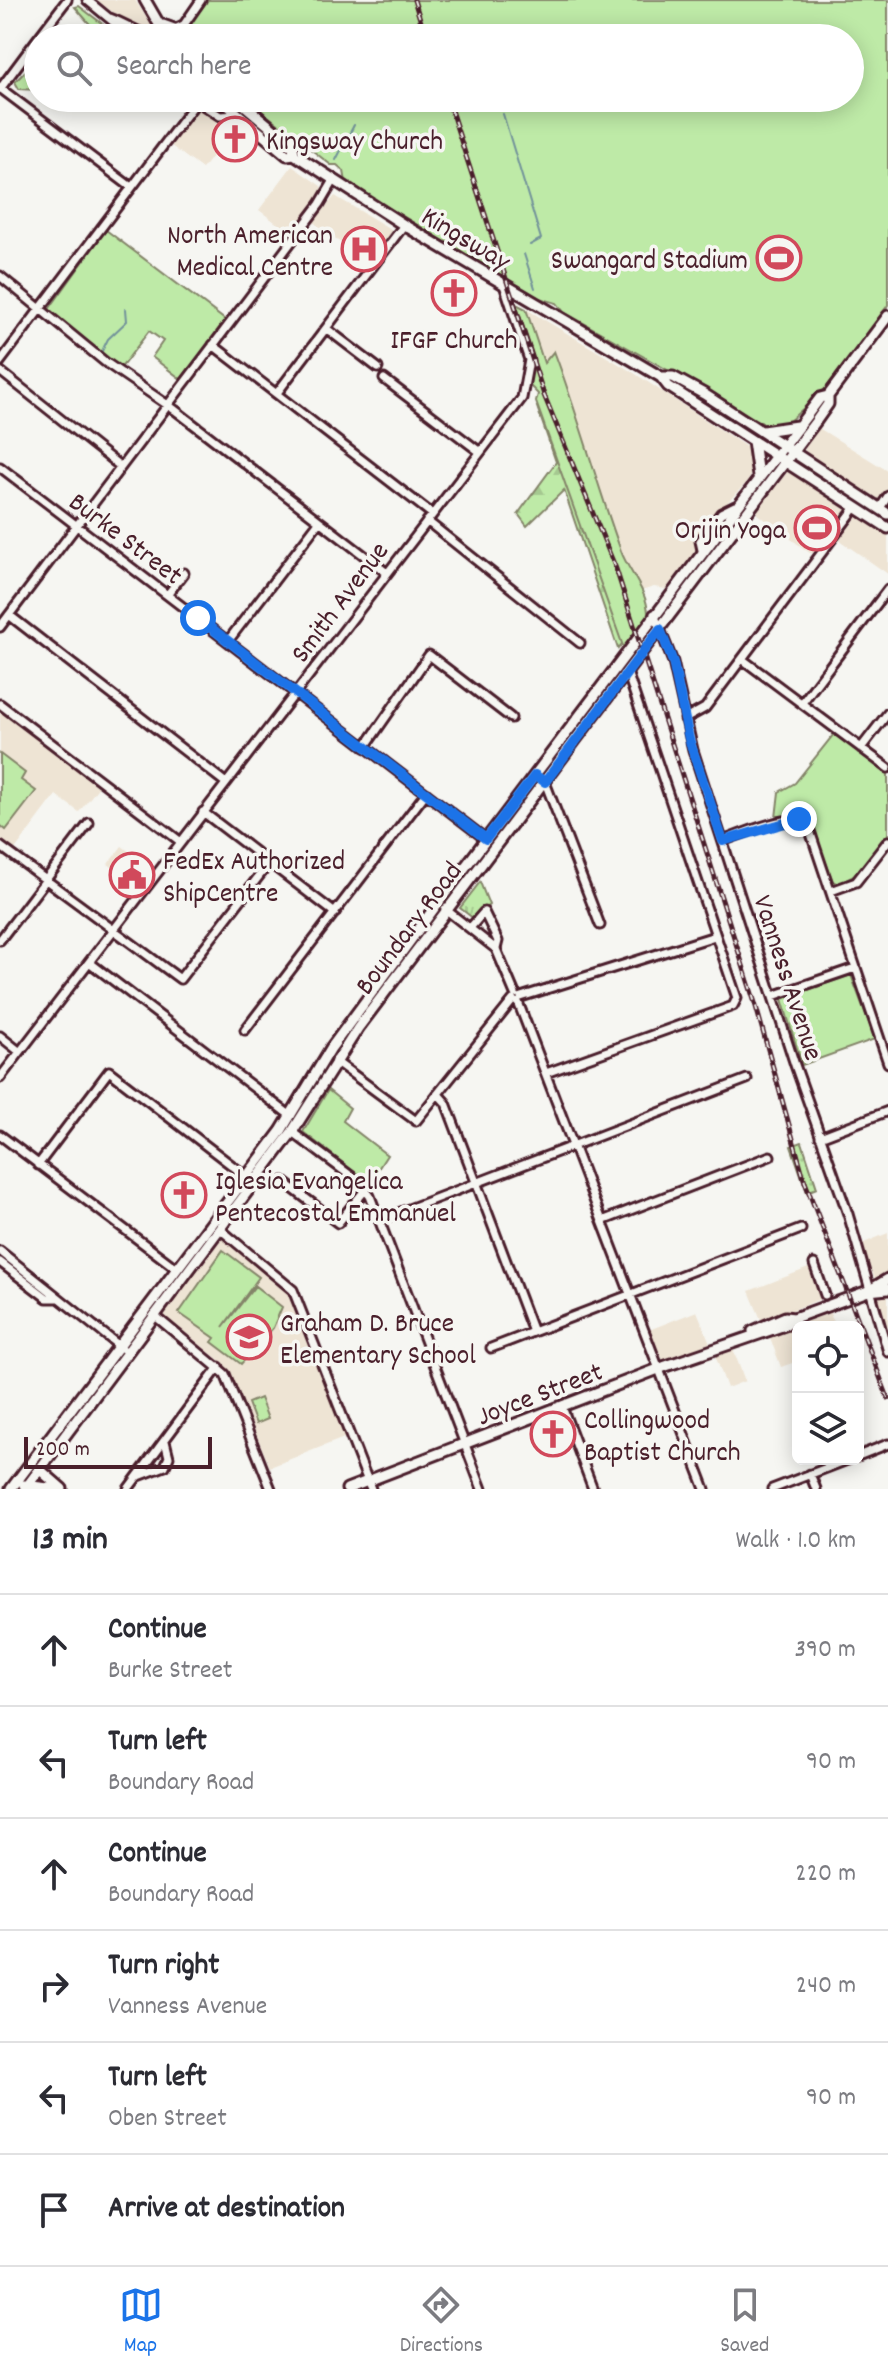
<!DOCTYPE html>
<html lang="en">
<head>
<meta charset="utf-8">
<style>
  :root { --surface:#fff; --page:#f7f7f7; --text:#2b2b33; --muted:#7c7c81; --line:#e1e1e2; --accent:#1a73e8 }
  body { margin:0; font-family:Dekko,sans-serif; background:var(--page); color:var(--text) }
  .controls { position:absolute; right:24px; bottom:24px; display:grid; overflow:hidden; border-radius:12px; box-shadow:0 4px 20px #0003 }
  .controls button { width:72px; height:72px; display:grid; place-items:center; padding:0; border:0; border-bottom:2px solid var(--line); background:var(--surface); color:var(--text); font:40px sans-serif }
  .scale { position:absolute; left:24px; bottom:20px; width:188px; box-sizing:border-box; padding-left:8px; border:4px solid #4a1f2b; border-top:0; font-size:22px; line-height:28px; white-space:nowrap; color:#4a1f2b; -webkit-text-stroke:6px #f6f6f2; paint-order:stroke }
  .stop { position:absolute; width:24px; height:24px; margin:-18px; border:6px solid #1a73e8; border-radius:50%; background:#fff }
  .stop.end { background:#1a73e8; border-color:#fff; box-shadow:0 2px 8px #0008 }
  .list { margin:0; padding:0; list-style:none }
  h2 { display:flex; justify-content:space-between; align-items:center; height:104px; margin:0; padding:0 32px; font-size:34px }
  h2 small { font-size:26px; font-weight:400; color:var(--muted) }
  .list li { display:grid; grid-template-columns:52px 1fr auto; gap:24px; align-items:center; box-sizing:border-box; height:112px; padding:0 32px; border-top:2px solid var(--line) }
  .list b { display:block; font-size:30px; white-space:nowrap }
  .list p { margin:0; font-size:26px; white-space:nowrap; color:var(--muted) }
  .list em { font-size:26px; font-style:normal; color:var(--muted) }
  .icon { flex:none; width:44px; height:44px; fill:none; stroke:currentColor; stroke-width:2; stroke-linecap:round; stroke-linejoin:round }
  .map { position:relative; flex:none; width:888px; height:1489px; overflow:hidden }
  .search { position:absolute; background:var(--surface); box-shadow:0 4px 20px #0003; left:24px; right:24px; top:24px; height:88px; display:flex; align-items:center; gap:20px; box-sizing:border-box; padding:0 28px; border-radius:44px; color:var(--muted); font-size:30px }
  .sheet { height:776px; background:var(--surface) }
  nav { display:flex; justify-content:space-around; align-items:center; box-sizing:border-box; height:112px; border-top:2px solid var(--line); background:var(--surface); font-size:22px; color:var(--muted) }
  nav a { display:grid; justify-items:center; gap:4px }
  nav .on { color:var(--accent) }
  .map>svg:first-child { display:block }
  .built { fill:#eee4d4 }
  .grass { fill:url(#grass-tufts); stroke:#848469; stroke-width:2 }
  .forest { fill:url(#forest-firs); stroke:#848469; stroke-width:2 }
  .park { fill:#beeaa7; stroke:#848469; stroke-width:2 }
  .garden { fill:url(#garden-dots); stroke:#848469; stroke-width:2 }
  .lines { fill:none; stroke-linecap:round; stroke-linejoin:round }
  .stream { stroke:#72929a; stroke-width:2 }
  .minor-casing { stroke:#4a1f2b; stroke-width:13 }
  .major-casing { stroke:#4a1f2b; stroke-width:15 }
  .minor { stroke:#f6f6f2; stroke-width:7 }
  .major { stroke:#f6f6f2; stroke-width:9 }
  .rail-casing { stroke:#4a1f2b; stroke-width:5 }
  .rail { stroke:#f6f6f2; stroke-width:2; stroke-dasharray:6; stroke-linecap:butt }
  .route { stroke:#1a73e8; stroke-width:10 }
  .labels { text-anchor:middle; stroke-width:7; stroke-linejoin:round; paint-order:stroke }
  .poi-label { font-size:28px; fill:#4a1f2b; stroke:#f6f6f2; text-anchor:start }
  .street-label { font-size:28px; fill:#4a1f2b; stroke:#f6f6f2 }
</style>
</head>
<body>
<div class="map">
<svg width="888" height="1489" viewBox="0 0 888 1489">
  <defs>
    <pattern id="grass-tufts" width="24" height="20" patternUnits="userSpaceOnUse" patternTransform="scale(2)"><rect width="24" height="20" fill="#beeaa7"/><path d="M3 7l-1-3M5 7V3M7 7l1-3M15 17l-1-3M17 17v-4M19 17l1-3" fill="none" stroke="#a5c890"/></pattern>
    <pattern id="forest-firs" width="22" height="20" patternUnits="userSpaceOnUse" patternTransform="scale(2)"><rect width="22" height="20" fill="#beeaa7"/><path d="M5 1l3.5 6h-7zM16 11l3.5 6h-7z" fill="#a5c890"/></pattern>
    <pattern id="garden-dots" width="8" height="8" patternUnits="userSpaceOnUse" patternTransform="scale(2)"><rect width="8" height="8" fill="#beeaa7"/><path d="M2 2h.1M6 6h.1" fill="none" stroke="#a5c890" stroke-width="1.8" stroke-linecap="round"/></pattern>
  </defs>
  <rect width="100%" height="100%" fill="#f6f6f2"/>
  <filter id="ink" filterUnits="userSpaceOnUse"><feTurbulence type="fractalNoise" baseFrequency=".0125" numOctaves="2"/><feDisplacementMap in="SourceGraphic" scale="16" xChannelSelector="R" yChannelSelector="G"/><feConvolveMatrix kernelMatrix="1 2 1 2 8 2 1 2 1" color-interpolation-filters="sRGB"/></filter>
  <g filter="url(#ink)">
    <path class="built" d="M97 0H135L156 33 149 34 126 23Z
      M199 109 222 124 238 123 202 169 170 145Z
      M292 166 321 186 323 192 291 234 259 210Z
      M335 196 392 230 369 264 313 222Z
      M526 309 634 373 751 450 754 463 748 481 701 530 693 540 697 543 696 552 666 589 654 587 641 591 624 560 554 352 544 364Z
      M817 427 888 471V488L879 499 805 454V446Z
      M788 471 847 508 816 553H810L757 514 758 508Z
      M858 516 888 533V574L839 540Z
      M0 709 100 785 79 812 56 795 13 852 0 841Z
      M122 846 153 870 140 887 108 864Z
      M888 1233V1274L875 1278 859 1245Z
      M222 1238 278 1279 292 1296 345 1433 344 1438 270 1467 231 1375 220 1361 163 1315Z
      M811 1267 823 1298 762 1322 749 1291Z
      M888 1292V1327L876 1300Z
      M697 1311 710 1343 663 1360 649 1330Z
      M830 1313 835 1327H798V1361L781 1367 769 1335Z
      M733 1349 745 1381 727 1388 715 1355Z"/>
    <path class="grass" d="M480 882 489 905 474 919 460 908Z"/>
    <path class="forest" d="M79 6 121 38 100 36 75 7Z
      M37 59 38 90 19 89 15 82Z
      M544 405 633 629 618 649 564 490 527 526 518 514 556 462 537 407Z"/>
    <path class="park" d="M208 0H888V305L826 388 787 423 766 425 564 312 557 303 539 298 346 182 344 171 337 165H331L245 98H850V38H190L188 27Z
      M106 230 225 320 181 379 152 357 163 341 149 331 120 369 47 312Z
      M512 302 526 309 544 363 554 351C579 417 597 485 621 551 628 571 647 590 648 613 648 624 631 640 624 649L536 402 538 394 528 384 532 364Z
      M834 734 888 774V835L854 876 838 884 833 881 810 821 798 814 776 818 779 792 795 783Z
      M0 754 25 773 21 780 36 791 6 830 0 825Z
      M851 975 875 1039 802 1065 782 999Z
      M328 1090 350 1108 343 1121 387 1155 369 1183 303 1132Z
      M223 1250 259 1277 223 1327 255 1286 282 1307 273 1328 241 1364 212 1342 215 1338 179 1313Z
      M260 1398 268 1419 256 1424 248 1403Z"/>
    <path class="garden" d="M802 1142 817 1188 807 1192 791 1146Z"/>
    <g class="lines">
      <path class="stream" d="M503 114 541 239 530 245
        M336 160 354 125
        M524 254 535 288
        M102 351 108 339 127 321 126 309"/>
      <g class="minor-casing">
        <path id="minor" d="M87 0 133 38
          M110 18C146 32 144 45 183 25
          M181 29 201 0
          M38 38 67 0
          M0 88 131 187
          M0 89 38 38
          M195 100 220 116 238 115
          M0 276 105 362 175 410 387 573
          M327 329 378 368
          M213 345 432 514
          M0 362 197 101
          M0 371 121 467
          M384 379 480 452
          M277 393 404 225
          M0 467 487 840
          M880 508 888 496
          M427 521 580 643
          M702 550 700 541 721 513 735 506
          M168 594 184 573
          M654 614 673 662 693 750 795 1065 848 1214 888 1352
          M9 615 226 783
          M0 627 320 204 333 182
          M228 641 319 522
          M742 659 888 768
          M802 703 888 589
          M0 704 181 842
          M685 719 705 708 856 507
          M365 747 429 655 511 718
          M861 748 888 713
          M535 775 545 782 600 925
          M203 812 335 913
          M723 841C741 834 790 813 807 822L888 1063
          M0 846 180 979 269 863
          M831 891 856 882 888 841
          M445 909 496 949 515 994
          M470 928 484 912 498 941 496 949
          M0 940 89 823
          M89 962 291 1116
          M773 996 855 968
          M521 997 715 936
          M518 1002 705 1489
          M245 1030 426 793
          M0 1036 20 1052
          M335 1061 416 1121 513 1000
          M546 1073 733 1006 737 998 627 672
          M0 1078 522 398 529 360 504 285
          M438 1094 446 1103 533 1332
          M292 1132 359 1182 370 1196 482 1489
          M0 1135 177 1269
          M820 1137 888 1111
          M38 1165 109 1071 247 1177
          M283 1181 338 1223 366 1189
          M380 1220 747 1079
          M602 1221 770 1156
          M220 1229 293 1290 371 1489
          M0 1251 123 1349
          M0 1262 47 1298H56
          M814 1264 825 1295
          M154 1315 225 1374 271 1489
          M491 1348 801 1229
          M562 1407 593 1489
          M858 1456 888 1444
          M810 1474 816 1489
          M139 1476 165 1466 169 1457 165 1441
          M128 1489 219 1367
          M772 1489 850 1459"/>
      </g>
      <g class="major-casing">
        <path id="major" d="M145 0 167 38
          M163 25 174 29 182 38
          M219 98 287 155 294 154 404 225 661 377 668 386 888 528
          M236 98 293 146 294 154
          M661 377H673L704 394 888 514
          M763 431 797 426
          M753 441 758 476
          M868 1291 888 1289
          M753 1331 785 1317 794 1318
          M39 1469 62 1489
          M24 1485 56 1489
          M11 1489 281 1131 331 1048 438 903 820 398 828 396
          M25 1489 292 1132 358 1028 816 421 828 404V396L888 316
          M347 1489 666 1366 785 1325 794 1318 868 1291 888 1279"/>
      </g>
      <use href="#minor" class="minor"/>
      <use href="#major" class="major"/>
      <g class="rail-casing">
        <path id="rail" d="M414 0 426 38
          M447 98 544 395 616 569 755 1003 805 1182 888 1398"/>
      </g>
      <use href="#rail" class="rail"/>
    </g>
  </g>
  <g class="lines" filter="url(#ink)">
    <path class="route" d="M198 618 486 839 535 775 545 782 660 629 673 662 689 739 723 841 799 819"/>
  </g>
  <defs>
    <g id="church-ring" transform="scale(2.3)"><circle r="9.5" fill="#f6f6f2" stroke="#d1495b" stroke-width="1.5"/><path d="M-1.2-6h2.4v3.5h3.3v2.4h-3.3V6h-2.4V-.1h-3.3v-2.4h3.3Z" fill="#d1495b"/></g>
    <g id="hospital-ring" transform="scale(2.3)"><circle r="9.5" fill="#f6f6f2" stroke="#d1495b" stroke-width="1.5"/><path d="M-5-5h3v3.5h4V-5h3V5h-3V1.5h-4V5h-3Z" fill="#d1495b"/></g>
    <g id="stadium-ring" transform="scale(2.3)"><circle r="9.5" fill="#f6f6f2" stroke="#d1495b" stroke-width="1.5"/><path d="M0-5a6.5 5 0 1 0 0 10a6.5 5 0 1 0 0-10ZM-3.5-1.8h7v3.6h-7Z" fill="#d1495b"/></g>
    <g id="civic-ring" transform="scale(2.3)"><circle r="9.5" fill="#f6f6f2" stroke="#d1495b" stroke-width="1.5"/><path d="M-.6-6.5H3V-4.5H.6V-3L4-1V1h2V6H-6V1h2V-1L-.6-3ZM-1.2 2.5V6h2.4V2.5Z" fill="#d1495b"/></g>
    <g id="school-ring" transform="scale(2.3)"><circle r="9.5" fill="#f6f6f2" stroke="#d1495b" stroke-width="1.5"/><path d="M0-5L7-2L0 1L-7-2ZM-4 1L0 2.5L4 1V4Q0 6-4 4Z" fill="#d1495b"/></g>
  </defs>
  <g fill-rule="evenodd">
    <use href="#church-ring" x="235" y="139"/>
    <use href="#hospital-ring" x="364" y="249"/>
    <use href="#stadium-ring" x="779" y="258"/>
    <use href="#church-ring" x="454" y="293"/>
    <use href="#stadium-ring" x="817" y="528"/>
    <use href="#civic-ring" x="132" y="875"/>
    <use href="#church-ring" x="184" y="1195"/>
    <use href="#school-ring" x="249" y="1337"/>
    <use href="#church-ring" x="553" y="1434"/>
  </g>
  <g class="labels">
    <g class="poi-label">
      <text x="266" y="149">Kingsway Church</text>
      <text x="333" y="243" text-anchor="end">North American<tspan x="333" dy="32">Medical Centre</tspan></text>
      <text x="748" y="268" text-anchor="end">Swangard Stadium</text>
      <text x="454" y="348" text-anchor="middle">IFGF Church</text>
      <text x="786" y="538" text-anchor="end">Orijin Yoga</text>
      <text x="163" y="869">FedEx Authorized<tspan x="163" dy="32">ShipCentre</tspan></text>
      <text x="215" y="1189">Iglesia Evangelica<tspan x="215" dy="32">Pentecostal Emmanuel</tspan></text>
      <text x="280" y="1331">Graham D. Bruce<tspan x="280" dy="32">Elementary School</tspan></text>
      <text x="584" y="1428">Collingwood<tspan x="584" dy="32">Baptist Church</tspan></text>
    </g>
    <g class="street-label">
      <text transform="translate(467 237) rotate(31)" y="10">Kingsway</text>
      <text transform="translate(127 537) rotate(37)" y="10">Burke Street</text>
      <text transform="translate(338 601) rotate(-53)" y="10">Smith Avenue</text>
      <text transform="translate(407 927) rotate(-53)" y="10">Boundary Road</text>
      <text transform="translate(790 977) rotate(72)" y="10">Vanness Avenue</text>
      <text transform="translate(539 1392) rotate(-21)" y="10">Joyce Street</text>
    </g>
  </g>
</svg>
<div class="controls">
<button><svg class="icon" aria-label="locate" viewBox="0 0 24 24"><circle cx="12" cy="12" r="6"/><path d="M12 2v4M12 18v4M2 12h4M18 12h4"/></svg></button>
<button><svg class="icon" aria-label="layers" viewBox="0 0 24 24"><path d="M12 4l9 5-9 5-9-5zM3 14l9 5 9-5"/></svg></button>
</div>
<div class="scale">200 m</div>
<div class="stop" style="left:198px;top:618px"></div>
<div class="stop end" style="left:799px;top:819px"></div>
<div class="search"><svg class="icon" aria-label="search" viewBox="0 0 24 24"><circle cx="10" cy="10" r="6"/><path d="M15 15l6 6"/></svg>Search here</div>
</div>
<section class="sheet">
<h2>13 min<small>Walk · 1.0 km</small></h2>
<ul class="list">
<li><svg class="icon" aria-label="ahead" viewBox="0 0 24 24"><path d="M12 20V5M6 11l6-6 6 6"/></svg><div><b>Continue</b><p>Burke Street</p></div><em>390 m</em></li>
<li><svg class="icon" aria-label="left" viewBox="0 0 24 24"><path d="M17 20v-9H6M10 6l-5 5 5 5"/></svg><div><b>Turn left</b><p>Boundary Road</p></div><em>90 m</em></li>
<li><svg class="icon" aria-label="ahead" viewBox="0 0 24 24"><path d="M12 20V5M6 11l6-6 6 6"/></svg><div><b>Continue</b><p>Boundary Road</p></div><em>220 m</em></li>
<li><svg class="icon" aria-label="right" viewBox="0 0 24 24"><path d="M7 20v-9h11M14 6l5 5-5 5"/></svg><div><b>Turn right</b><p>Vanness Avenue</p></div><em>240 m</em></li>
<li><svg class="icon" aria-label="left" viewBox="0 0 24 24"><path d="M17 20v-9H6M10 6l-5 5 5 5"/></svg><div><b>Turn left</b><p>Oben Street</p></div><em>90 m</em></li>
<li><svg class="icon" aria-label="arrive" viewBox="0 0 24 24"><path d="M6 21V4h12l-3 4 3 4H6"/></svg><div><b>Arrive at destination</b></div></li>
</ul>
</section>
<nav>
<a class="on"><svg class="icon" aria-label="map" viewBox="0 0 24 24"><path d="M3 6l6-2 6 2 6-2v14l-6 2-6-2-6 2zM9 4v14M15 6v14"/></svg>Map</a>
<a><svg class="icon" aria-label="directions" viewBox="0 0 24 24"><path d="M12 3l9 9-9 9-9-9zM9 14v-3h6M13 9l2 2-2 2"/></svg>Directions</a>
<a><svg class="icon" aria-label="saved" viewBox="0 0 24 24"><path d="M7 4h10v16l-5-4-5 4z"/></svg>Saved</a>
</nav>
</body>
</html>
